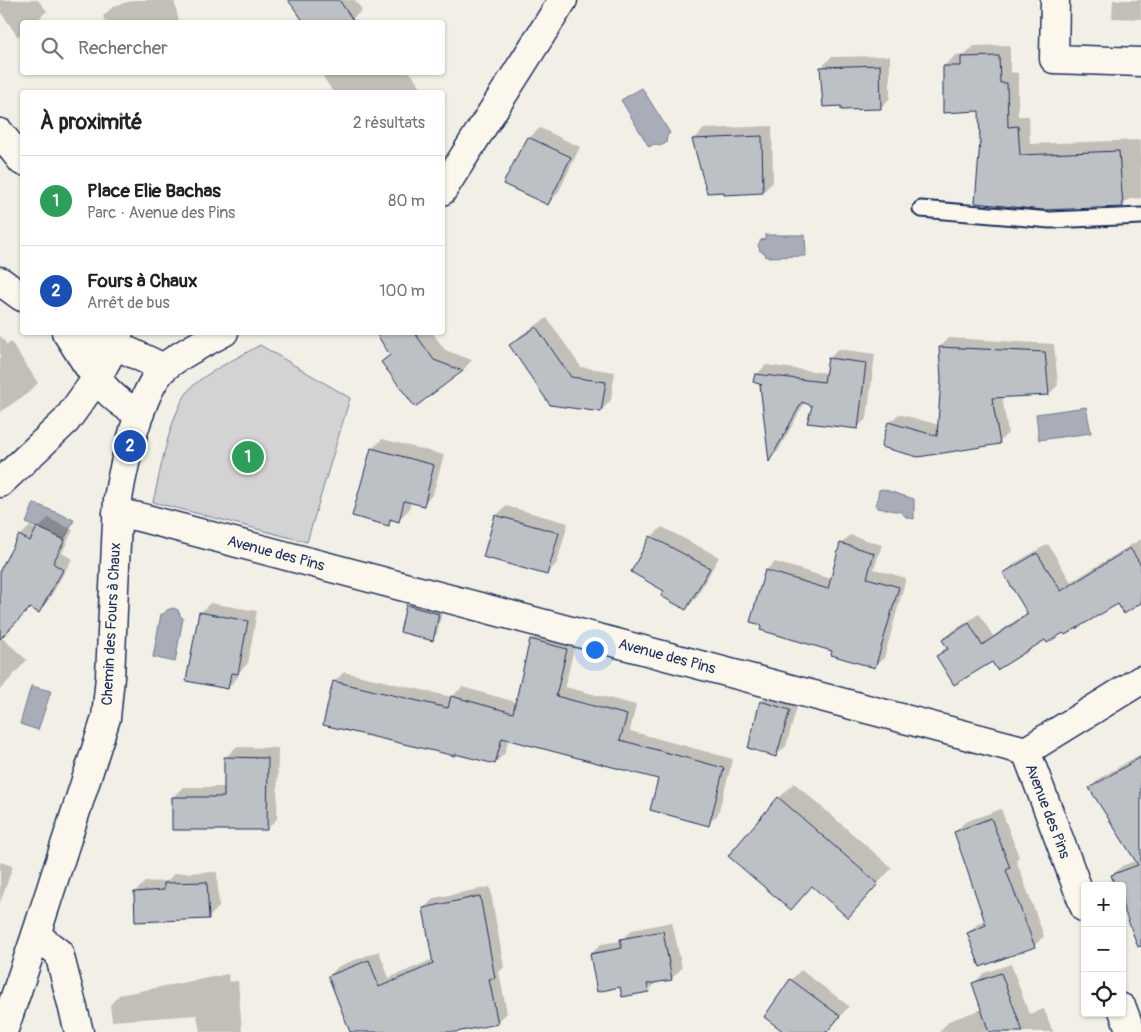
<!DOCTYPE html>
<html lang="fr">
<head>
<meta charset="utf-8">
<style>
  :root { --surface:#fff; --page:#f6f6f6; --text:#222; --muted:#767676; --line:#e0e0e0; --accent:#d1495b }
  body { margin:0; font-family:Pangolin,sans-serif; background:var(--page); color:var(--text) }
  .controls { position:absolute; right:15px; bottom:15px; display:grid; overflow:hidden; border-radius:5px; box-shadow:0 1px 4px #0004 }
  .controls button { width:45px; height:45px; display:grid; place-items:center; padding:0; border:0; border-bottom:1px solid var(--line); background:var(--surface); color:var(--text); font:25px sans-serif }
  .you { position:absolute; left:594px; top:649px; width:18px; height:18px; margin:-12px; border:4px solid #fff; border-radius:50%; background:#1a73e8; box-shadow:0 0 0 8px #1a73e833 }
  .badge { display:grid; place-items:center; width:32px; height:32px; border-radius:50%; background:var(--accent); color:#fff; font-size:16px; font-weight:700 }
  .pin { position:absolute; translate:-50% -50%; border:2px solid #fff; box-shadow:0 1px 5px #0006 }
  .list { margin:0; padding:0; list-style:none }
  h2 { display:flex; justify-content:space-between; align-items:center; height:65px; margin:0; padding:0 20px; font-size:21px }
  h2 small { font-size:16px; font-weight:400; color:var(--muted) }
  .list li { display:grid; grid-template-columns:32px 1fr auto; gap:15px; align-items:center; box-sizing:border-box; height:90px; padding:0 20px; border-top:1px solid var(--line) }
  .list b { display:block; font-size:19px; white-space:nowrap }
  .list p { margin:0; font-size:16px; white-space:nowrap; color:var(--muted) }
  .list em { font-size:16px; font-style:normal; color:var(--muted) }
  .icon { flex:none; width:28px; height:28px; fill:none; stroke:currentColor; stroke-width:2; stroke-linecap:round; stroke-linejoin:round }
  .map { position:relative; flex:none; width:1141px; height:1032px; overflow:hidden }
  .search { position:absolute; background:var(--surface); box-shadow:0 1px 4px #0004; left:20px; top:20px; width:425px; height:55px; display:flex; align-items:center; gap:12px; box-sizing:border-box; padding:0 18px; border-radius:5px; color:var(--muted); font-size:19px }
  .panel { position:absolute; background:var(--surface); box-shadow:0 1px 4px #0004; left:20px; top:90px; width:425px; height:245px; border-radius:5px }
  .map>svg:first-child { display:block }
  .green { fill:#d2d3d2; stroke:#768198 }
  .water { fill:#a9adb7; stroke:#707b93 }
  .shadow { fill:#0003 }
  .building { fill:#bdc0c4; stroke:#1b2f5e }
  .lines { fill:none; stroke-linecap:round; stroke-linejoin:round }
  .lane-casing { stroke:#1b2f5e; stroke-width:19 }
  .street-casing { stroke:#1b2f5e; stroke-width:31 }
  .secondary-casing { stroke:#1b2f5e; stroke-width:31 }
  .lane { stroke:#fbf7ec; stroke-width:15 }
  .street { stroke:#fbf7ec; stroke-width:28 }
  .secondary { stroke:#fbf7ec; stroke-width:28 }
  .labels { text-anchor:middle; stroke-width:5; stroke-linejoin:round; paint-order:stroke }
  .street-label { font-size:15px; fill:#1b2f5e; stroke:#fbf7ec }
</style>
</head>
<body>
<div class="map">
<svg width="1141" height="1032" viewBox="0 0 1141 1032">
  <rect width="100%" height="100%" fill="#f2efe6"/>
  <filter id="ink" filterUnits="userSpaceOnUse"><feTurbulence type="fractalNoise" baseFrequency=".02" numOctaves="2"/><feDisplacementMap in="SourceGraphic" scale="10" xChannelSelector="R" yChannelSelector="G"/><feConvolveMatrix kernelMatrix="1 2 1 2 8 2 1 2 1" color-interpolation-filters="sRGB"/></filter>
  <g filter="url(#ink)">
    <path class="green" d="M260 345 350 398 307 542 153 502C161 470 169 416 189 390 199 376 243 355 260 345Z"/>
    <path class="water" d="M642 88 670 133 667 136 666 143 660 146 654 144 649 147 621 100Z
      M765 235H805L806 256 766 257 765 253 760 251 758 245 761 240 765 239Z
      M1086 407 1091 433 1039 440 1036 414Z
      M882 489 914 499V519L906 517 901 512 878 508 876 505 879 490Z
      M34 503 74 520 64 540 26 523Z
      M173 608 178 610 181 617 183 618 175 662 153 657 161 614H164L167 610Z
      M31 686 51 691 38 730 20 724Z"/>
    <path class="shadow" d="M0 0H38L47 11 35 22H22V33L18 37 0 11Z
      M135 0H174L179 22H105L103 16 114 6Z
      M294 0H355L362 10 352 19 354 22H306L291 3Z
      M1113 0H1141V19L1112 18Z
      M1010 45V72L1018 73V116H1029L1030 144 1141 140V198L1129 199 1122 206 981 142V110L944 66 956 55H965L974 46Z
      M890 56V98L880 108 842 105 822 67 831 57Z
      M320 72H410L421 87 415 92H333Z
      M772 126 773 182 763 192 694 139 704 129Z
      M540 128 580 147 558 193 548 204 529 138Z
      M547 318 581 367 615 372 611 400 601 411 511 345 521 335Z
      M380 332H432L445 350 472 360 463 370 415 405 382 362 391 354Z
      M0 335 7 345 11 342 38 383 28 393 0 412Z
      M949 338 1054 344 1058 385 1049 394 1002 396 1008 433 999 442 920 456 889 423 899 414 939 425 942 379 940 347Z
      M838 349 875 354 867 418 857 428 805 402 778 451 770 459 761 385 762 384 756 375 766 365 827 373 829 359Z
      M382 439 444 455 433 494 423 504 411 501 409 510 398 520 394 519 388 524 372 449Z
      M506 506 568 523 557 563 547 574 496 516Z
      M48 518 73 530 62 553 72 559 48 601 38 611 30 606 1 637 27 660 0 690V573L20 536 30 526 37 530Z
      M662 527 719 557 696 598 686 609 665 590 651 537Z
      M850 535 882 545 874 569 906 578 884 658 875 666 751 621 766 570 775 562 832 579 841 544Z
      M1141 539V602H1118L1064 631 992 660 937 656 947 646 944 640 954 630 979 614 993 636 1028 612 1005 573 1015 563 1048 544 1071 582Z
      M412 601 443 609 437 634 432 639 408 606Z
      M210 603 257 611 248 663 239 672 238 677 227 688 200 613Z
      M541 630 576 639 565 687 636 705 630 731 733 759 718 814 708 824 659 778 509 738 505 753 495 763 456 753 454 755 334 682 344 672 452 697 462 687 516 702 531 640Z
      M772 692 799 700 786 746 776 756 761 702Z
      M236 747 278 748 277 819 267 829 173 797 183 787H225V758Z
      M1141 754V923L1122 886 1113 875 1122 866 1137 860 1091 788 1100 778Z
      M794 783 892 868 848 916 813 885 791 908 779 798Z
      M1001 809 1019 857 1016 860 1044 936 1034 946 968 933 979 923 986 920 955 832 965 822Z
      M0 862 13 866 0 903Z
      M217 872 219 907 208 918 135 892 145 882 167 881 175 873Z
      M490 887 504 967 499 972 507 1013 497 1023 413 1032H351L329 976 339 966 379 951 389 978 434 959 424 908 434 898Z
      M672 922 682 968 672 978 658 981 648 991 621 985 591 954 601 944 621 941 632 930Z
      M1011 964 1029 1014 1044 1009 1053 1032H939L949 1021 982 1009 974 983 984 973Z
      M801 970 849 1006 828 1032H782L783 1030 765 1016 791 980Z
      M228 974 229 982 238 981 242 1032H200L197 1015 112 1021 110 1005 119 995Z"/>
    <path class="building" d="M288 0H339L353 20 350 22H304Z
      M999 56 1000 83H1007L1008 127 1018 126 1020 155 1119 151 1123 207 1043 210 975 203 980 142 979 111 943 113V66H961V57Z
      M880 65 881 109 841 110V106L823 107 820 67Z
      M762 136 763 193 724 195V192L707 193 692 139Z
      M528 137 571 157 548 205 503 184 520 150H521Z
      M536 327 571 377 606 382 601 412 550 405 509 345Z
      M375 332H414L434 360 463 371 415 407 381 362 390 355Z
      M939 347 1045 352 1049 395 992 398 1000 444 918 457 881 447 888 422 937 436 941 379Z
      M828 358 866 363 858 429 807 423 812 406 802 402 769 462 760 385H762L753 382 755 374 824 382Z
      M371 448 434 465 424 506 404 501 399 522 390 519 389 526 352 516Z
      M495 515 559 533 547 575 483 557Z
      M37 527 65 540 53 563 63 570 39 613 30 608 0 639V570L19 535 30 541Z
      M650 536 710 568 686 610 661 596 664 591 631 572Z
      M840 543 874 553 867 578 899 587 875 668 831 655 832 651 760 630 762 625 750 622 765 570 828 589Z
      M1130 548 1141 565V603L1124 614 1118 604 1065 635 1063 633 1047 643 1045 640 997 670 992 662 954 685 936 656 948 649 942 640 969 623 982 645 1028 614 1003 573 1037 553 1061 591Z
      M406 605 439 614 433 641 400 632Z
      M199 612 248 621 238 674 231 673 228 689 186 681Z
      M530 639 567 649 556 696 627 715 620 740 724 768 709 826 650 810 658 779 502 738 495 764 455 754V756L323 725 333 681 448 708 451 696 513 713Z
      M760 701 790 710 776 757 748 748Z
      M224 757 268 758 267 830H172V797H224Z
      M1141 757V946L1138 947 1122 904V886H1115L1111 875 1138 865 1089 788Z
      M778 797 878 884 848 918 812 886 791 910 728 856Z
      M991 818 1010 868 1006 870 1035 947 980 967 967 933 986 925 954 832Z
      M207 882 209 919 135 922 134 892 164 890V883Z
      M480 896 495 978 489 979 498 1024 456 1032H350L328 976 369 960 379 987 433 964 423 908Z
      M663 931 672 980 647 984 649 992 622 997 620 987 597 992 590 954 622 948 620 939Z
      M1001 973 1023 1032H989L972 983Z
      M790 979 840 1016 827 1032H784L764 1017Z"/>
    <g class="lines">
      <g class="lane-casing">
        <path id="lane" d="M921 209 1050 220 1141 216"/>
      </g>
      <g class="street-casing">
        <path id="street" d="M1055 0 1054 59 1141 62
          M0 133 22 161
          M0 281 22 297
          M66 332C83 357 98 387 123 404 128 408 134 410 140 413
          M80 332 115 345 164 368
          M0 483 66 421 97 378 115 345 119 332
          M117 513 139 517 1026 751
          M1026 751 1085 908
          M1026 751 1141 680
          M36 935 59 953 79 1032
          M1122 1008 1131 1032"/>
      </g>
      <g class="secondary-casing">
        <path id="secondary" d="M442 191 563 0
          M3 1032 36 935 106 718 110 677 118 499C123 467 141 388 165 367 183 352 204 343 224 332"/>
      </g>
      <use href="#lane" class="lane"/>
      <use href="#street" class="street"/>
      <use href="#secondary" class="secondary"/>
    </g>
  </g>
  <g class="labels">
    <g class="street-label">
      <text transform="translate(276 553) rotate(15)" y="5">Avenue des Pins</text>
      <text transform="translate(111 624) rotate(-87)" y="5">Chemin des Fours à Chaux</text>
      <text transform="translate(667 656) rotate(15)" y="5">Avenue des Pins</text>
      <text transform="translate(1048 811) rotate(69)" y="5">Avenue des Pins</text>
    </g>
  </g>
</svg>
<div class="controls">
<button>+</button>
<button>−</button>
<button><svg class="icon" aria-label="locate" viewBox="0 0 24 24"><circle cx="12" cy="12" r="6"/><path d="M12 2v4M12 18v4M2 12h4M18 12h4"/></svg></button>
</div>
<div class="you"></div>
<div class="pin badge" style="left:248px;top:457px;background:#2e9e5b">1</div>
<div class="pin badge" style="left:130px;top:446px;background:#1a4fb4">2</div>
<div class="search"><svg class="icon" aria-label="search" viewBox="0 0 24 24"><circle cx="10" cy="10" r="6"/><path d="M15 15l6 6"/></svg>Rechercher</div>
<section class="panel">
<h2>À proximité<small>2 résultats</small></h2>
<ul class="list">
<li><span class="badge" style="background:#2e9e5b">1</span><div><b>Place Elie Bachas</b><p>Parc · Avenue des Pins</p></div><em>80 m</em></li>
<li><span class="badge" style="background:#1a4fb4">2</span><div><b>Fours à Chaux</b><p>Arrêt de bus</p></div><em>100 m</em></li>
</ul>
</section>
</div>
</body>
</html>
